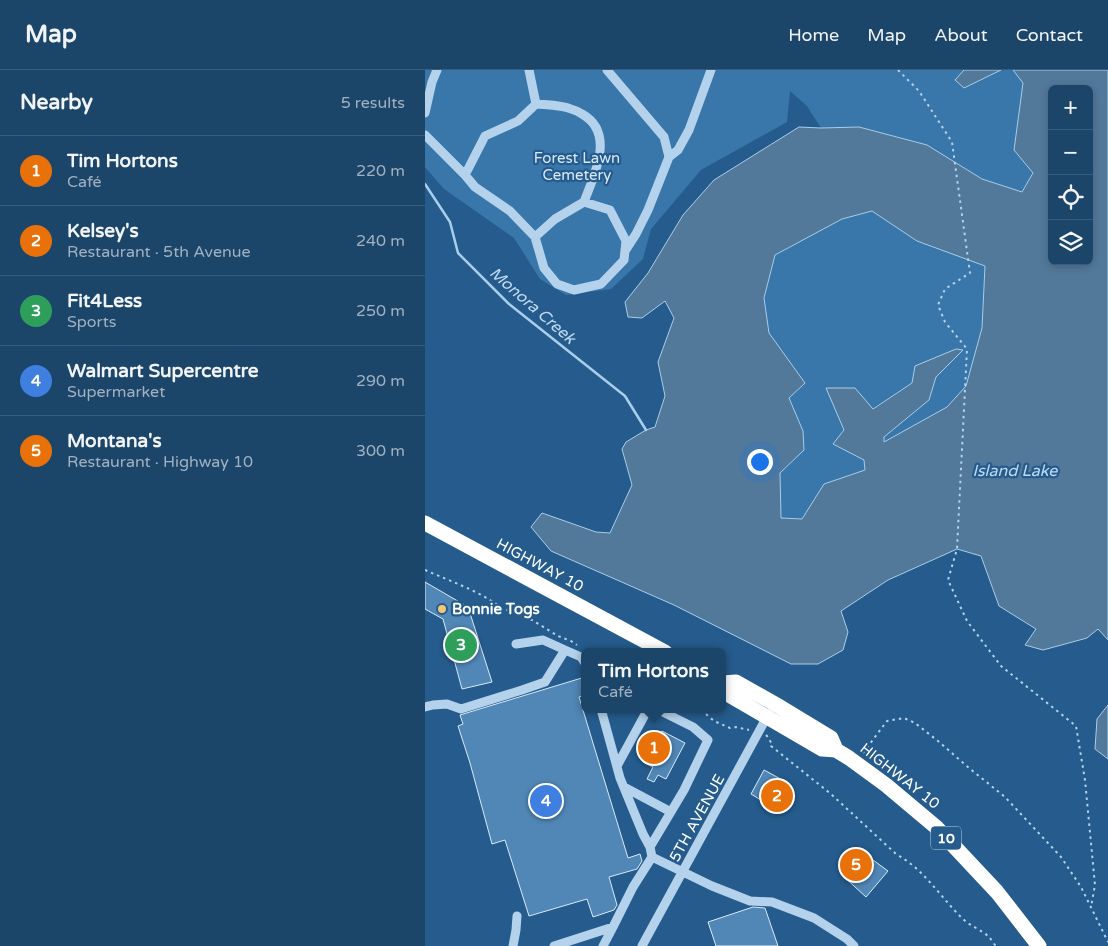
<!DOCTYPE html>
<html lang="en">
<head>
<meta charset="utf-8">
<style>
  :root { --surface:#1c456a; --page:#294f72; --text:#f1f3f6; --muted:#a0b1c1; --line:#3a5d7e; --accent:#f5c578 }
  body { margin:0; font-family:"Varela Round",sans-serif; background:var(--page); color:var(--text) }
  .controls { position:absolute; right:15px; top:15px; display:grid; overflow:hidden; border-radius:8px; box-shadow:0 2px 8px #0003 }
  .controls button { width:45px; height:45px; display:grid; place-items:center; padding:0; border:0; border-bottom:1px solid var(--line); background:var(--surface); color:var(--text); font:25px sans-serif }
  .you { position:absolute; left:334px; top:391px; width:18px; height:18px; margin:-12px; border:4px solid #fff; border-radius:50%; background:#1a73e8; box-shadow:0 0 0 8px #1a73e833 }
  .badge { display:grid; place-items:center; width:32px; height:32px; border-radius:50%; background:var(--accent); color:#fff; font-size:16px; font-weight:700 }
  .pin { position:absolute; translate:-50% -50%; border:2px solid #fff; box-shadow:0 1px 5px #0006 }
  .popup { position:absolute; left:156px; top:578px; width:145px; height:65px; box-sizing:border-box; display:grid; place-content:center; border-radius:8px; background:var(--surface); filter:drop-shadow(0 1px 4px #0005); font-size:16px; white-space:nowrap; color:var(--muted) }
  .popup b { font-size:19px; color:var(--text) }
  .popup::after { content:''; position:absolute; left:50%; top:100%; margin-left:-10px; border:10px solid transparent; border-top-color:var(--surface) }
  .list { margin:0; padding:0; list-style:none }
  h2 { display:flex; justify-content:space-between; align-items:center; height:65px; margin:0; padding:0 20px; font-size:21px }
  h2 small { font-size:16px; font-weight:400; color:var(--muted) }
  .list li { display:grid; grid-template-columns:32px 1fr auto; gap:15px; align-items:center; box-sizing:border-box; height:70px; padding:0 20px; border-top:1px solid var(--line) }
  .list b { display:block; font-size:19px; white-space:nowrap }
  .list p { margin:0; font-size:16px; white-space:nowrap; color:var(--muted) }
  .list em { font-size:16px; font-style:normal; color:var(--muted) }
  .icon { flex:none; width:28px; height:28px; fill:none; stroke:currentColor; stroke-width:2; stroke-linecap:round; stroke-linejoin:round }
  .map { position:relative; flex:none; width:683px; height:876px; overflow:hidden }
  header { display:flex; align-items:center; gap:30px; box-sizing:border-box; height:70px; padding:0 25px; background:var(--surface); border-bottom:1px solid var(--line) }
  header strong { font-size:24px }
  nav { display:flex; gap:28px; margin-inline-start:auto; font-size:18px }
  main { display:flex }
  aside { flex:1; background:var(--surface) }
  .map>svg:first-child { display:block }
  .green { fill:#3976aa }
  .water { fill:#52789a; stroke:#a8ceeb; fill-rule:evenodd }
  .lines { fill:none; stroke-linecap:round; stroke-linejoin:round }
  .stream { stroke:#a8ceeb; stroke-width:2.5 }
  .building { fill:#5187b6; stroke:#d8eaf8 }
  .path { stroke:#b4d2eb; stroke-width:2; stroke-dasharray:2.5 4; stroke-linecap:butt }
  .minor { stroke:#b4d2eb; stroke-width:9 }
  .highway { stroke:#fff; stroke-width:15 }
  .poi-dot { fill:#f5c578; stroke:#255c8d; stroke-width:2 }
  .labels { text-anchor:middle; stroke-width:4.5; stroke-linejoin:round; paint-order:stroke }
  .shield { fill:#255c8d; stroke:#becedd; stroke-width:1 }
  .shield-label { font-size:14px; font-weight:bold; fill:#fff }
  .park-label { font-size:15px; fill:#d8eaf8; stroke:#255c8d }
  .street-label { font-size:15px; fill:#fff; stroke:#255c8d }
  .poi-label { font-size:15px; font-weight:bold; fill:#fff; stroke:#255c8d; text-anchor:start }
  .water-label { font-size:16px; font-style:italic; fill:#c0dbf2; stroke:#255c8d }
</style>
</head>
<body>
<header>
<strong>Map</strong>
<nav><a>Home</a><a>Map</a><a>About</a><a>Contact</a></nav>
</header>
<main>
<aside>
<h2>Nearby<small>5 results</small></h2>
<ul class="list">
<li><span class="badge" style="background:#e8710a">1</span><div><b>Tim Hortons</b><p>Café</p></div><em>220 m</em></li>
<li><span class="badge" style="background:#e8710a">2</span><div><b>Kelsey's</b><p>Restaurant · 5th Avenue</p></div><em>240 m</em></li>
<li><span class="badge" style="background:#2e9e5b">3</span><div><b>Fit4Less</b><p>Sports</p></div><em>250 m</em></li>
<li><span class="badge" style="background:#3f7fe0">4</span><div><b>Walmart Supercentre</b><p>Supermarket</p></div><em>290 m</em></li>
<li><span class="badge" style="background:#e8710a">5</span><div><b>Montana's</b><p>Restaurant · Highway 10</p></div><em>300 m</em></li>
</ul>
</aside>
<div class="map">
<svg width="683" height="876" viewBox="0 0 683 876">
  <rect width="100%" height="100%" fill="#255c8d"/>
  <path class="green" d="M0 0H539L530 10 539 18 576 0H588L598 12 589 80 608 103 597 122 557 109 502 75 434 57 396 58 382 36 365 21 362 52 276 100 226 159 218 189 186 219 141 225 115 209 89 168 19 119 0 97Z
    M447 141 492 171 560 196 557 258 541 316 522 337 459 372V367L504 330 511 307 537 280 447 339 439 390 440 400 399 414 377 449 356 448 355 403 379 380 378 361 363 328 380 313 344 263 339 228 350 185 417 149Z"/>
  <path class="water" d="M539 0H576L539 18 530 10Z
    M588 0H683V570L673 559 662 568 618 580 600 575 611 559 574 536 556 486 532 479 463 510 416 541 423 562 418 580 393 594H366L249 535 126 481 106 457 117 443 171 462 185 463 207 415 197 379 201 372 221 360 230 357 240 326 233 292 249 248 240 231 217 248 203 247 200 232 223 203 258 145 289 110 374 57 396 58 434 57 502 75 557 109 597 122 608 103 589 80 598 13ZM627 19H664V191H627ZM447 141 492 171 560 196 557 258 541 316 522 337 459 372V367L504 330 511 307 538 280 531 279 490 296 487 313 448 339 430 318H401L419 360 408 374 439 390 440 400 399 414 377 449 356 448 355 403 379 380 378 361 364 328 380 313 344 263 339 228 350 185 417 149Z
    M683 635V689L670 679 672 649Z"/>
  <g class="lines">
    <path class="stream" d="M0 114 25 152 33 183 84 234 200 326 221 360"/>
  </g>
  <path class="building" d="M0 512 43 537 67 612 37 619 18 549 0 539Z
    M160 607V625L154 627 203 788 215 784 217 791 212 799 184 807 192 835 189 840 168 847 162 829 104 846 80 770 67 774 45 693 33 656 38 654 35 645Z
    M237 661 260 673 241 709 233 705 229 712 222 709 228 697 218 692 229 669 232 670Z
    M339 700 363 713 349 738 326 724Z
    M436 781 463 801 441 827 417 805Z
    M328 837 340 838 353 876H291L283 852Z"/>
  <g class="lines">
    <path class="path" d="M473 0 494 21 527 72 545 203 520 219 513 235 520 252 542 279 532 479 523 510 542 551 576 596 651 656 660 710 670 815 666 837
      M0 500C27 512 55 521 78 539H80L107 550 133 566 146 571 152 575
      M277 639 282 645 289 651 305 658 311 657 324 660
      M341 665 342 666 347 674 346 676 406 724 471 784C500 800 515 827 538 849 545 856 557 860 564 867 566 869 568 873 571 876
      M438 683 462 651 479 648 490 653 513 671 544 698 580 727 636 787 656 817 683 872"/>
    <path class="minor" d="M104 0 111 34
      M182 0 239 67 244 87 223 140 211 164 200 181
      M0 43 7 12 12 0
      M0 65 40 105 50 117 85 141 110 167 119 198 132 214 149 220 176 214 199 190 201 171 185 140 159 132 130 149 110 167
      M244 87 253 80 264 60 286 0
      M40 105 60 66 93 51 111 34C122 35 137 35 146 39 150 40 154 42 157 44 191 63 169 105 159 132
      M91 574 118 570 140 580
      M0 637 8 635 22 634 36 639 97 620 120 612 140 580 156 587 160 593
      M176 639 195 708 218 764 225 777 227 787 287 816 325 831 347 832 389 848 422 869 429 876
      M192 696 223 639
      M199 717 246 742
      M225 777 259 720 283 670 268 657 232 639
      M188 857 208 817 227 787
      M88 876 91 860 92 846
      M129 876 188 857 178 876
      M217 876 344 643"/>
    <path class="highway" d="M0 453 240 582
      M298 613 311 612 350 634 406 668 411 680
      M299 614 304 625 397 679 411 680 424 688 461 715 511 757 572 822 614 876"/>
  </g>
  <circle class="poi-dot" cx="17" cy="539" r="5"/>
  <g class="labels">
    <rect class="shield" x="506" y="756.5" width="30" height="23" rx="4"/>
    <g class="shield-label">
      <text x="521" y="773">10</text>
    </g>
    <g class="park-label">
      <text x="152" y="93">Forest Lawn<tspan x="152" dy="17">Cemetery</tspan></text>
    </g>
    <g class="street-label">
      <text transform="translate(115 495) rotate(28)" y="5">HIGHWAY 10</text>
      <text transform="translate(475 706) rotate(38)" y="5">HIGHWAY 10</text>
      <text transform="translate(272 748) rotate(-61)" y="5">5TH AVENUE</text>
    </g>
    <g class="poi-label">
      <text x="27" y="544">Bonnie Togs</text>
    </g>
    <g class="water-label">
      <text transform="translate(108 235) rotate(41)" y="6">Monora Creek</text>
      <text x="590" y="406">Island Lake</text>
    </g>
  </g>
</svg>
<div class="controls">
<button>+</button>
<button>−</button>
<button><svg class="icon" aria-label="locate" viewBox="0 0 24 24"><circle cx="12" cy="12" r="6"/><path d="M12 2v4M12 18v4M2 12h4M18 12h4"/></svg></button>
<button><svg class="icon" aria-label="layers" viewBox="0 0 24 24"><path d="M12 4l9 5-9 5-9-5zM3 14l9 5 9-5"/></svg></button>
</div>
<div class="you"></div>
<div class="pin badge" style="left:229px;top:678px;background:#e8710a">1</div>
<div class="popup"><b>Tim Hortons</b>Café</div>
<div class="pin badge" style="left:352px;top:726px;background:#e8710a">2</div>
<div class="pin badge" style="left:36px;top:575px;background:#2e9e5b">3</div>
<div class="pin badge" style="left:121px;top:731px;background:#3f7fe0">4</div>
<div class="pin badge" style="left:431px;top:795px;background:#e8710a">5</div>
</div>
</main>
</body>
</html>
